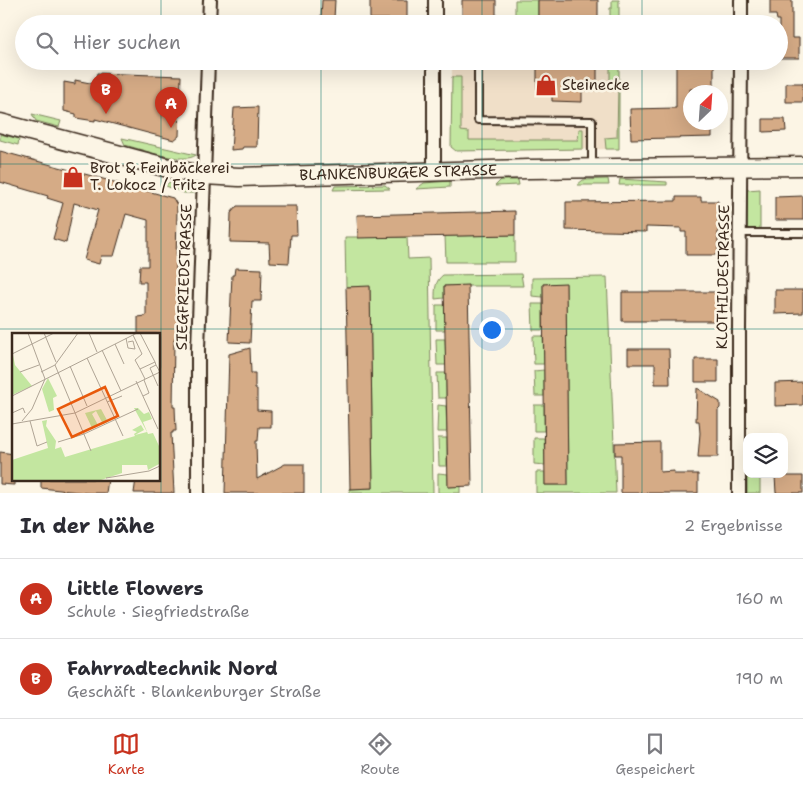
<!DOCTYPE html>
<html lang="de">
<head>
<meta charset="utf-8">
<style>
  :root { --surface:#fff; --page:#f2f2f3; --text:#2b2b33; --muted:#7c7c81; --line:#e1e1e2; --accent:#c8321e }
  body { margin:0; font-family:"Shantell Sans",sans-serif; background:var(--page); color:var(--text) }
  .controls { position:absolute; right:15px; bottom:15px; display:grid; overflow:hidden; border-radius:10px; box-shadow:0 5px 20px #0002 }
  .controls button { width:45px; height:45px; display:grid; place-items:center; padding:0; border:0; border-bottom:1px solid var(--line); background:var(--surface); color:var(--text); font:25px sans-serif }
  .compass { position:absolute; left:683px; top:85px; width:45px; height:45px; border-radius:50%; background:var(--surface); box-shadow:0 5px 20px #0002; rotate:25deg }
  .you { position:absolute; left:491px; top:329px; width:18px; height:18px; margin:-12px; border:4px solid #fff; border-radius:50%; background:#1a73e8; box-shadow:0 0 0 8px #1a73e833 }
  .badge { display:grid; place-items:center; width:32px; height:32px; border-radius:50%; background:var(--accent); color:#fff; font-size:16px; font-weight:700 }
  .pin { position:absolute; translate:-50% -41px; filter:drop-shadow(0 1px 2px #0008) }
  .pin::after { content:''; position:absolute; top:26px; width:18px; height:15px; background:inherit; clip-path:polygon(0 0,100% 0,50% 100%) }
  .list { margin:0; padding:0; list-style:none }
  h2 { display:flex; justify-content:space-between; align-items:center; height:65px; margin:0; padding:0 20px; font-size:21px }
  h2 small { font-size:16px; font-weight:400; color:var(--muted) }
  .list li { display:grid; grid-template-columns:32px 1fr auto; gap:15px; align-items:center; box-sizing:border-box; height:80px; padding:0 20px; border-top:1px solid var(--line) }
  .list b { display:block; font-size:19px; white-space:nowrap }
  .list p { margin:0; font-size:16px; white-space:nowrap; color:var(--muted) }
  .list em { font-size:16px; font-style:normal; color:var(--muted) }
  .icon { flex:none; width:28px; height:28px; fill:none; stroke:currentColor; stroke-width:2; stroke-linecap:round; stroke-linejoin:round }
  .map { position:relative; flex:none; width:803px; height:493px; overflow:hidden }
  .search { position:absolute; background:var(--surface); box-shadow:0 5px 20px #0002; left:15px; right:15px; top:15px; height:55px; display:flex; align-items:center; gap:12px; box-sizing:border-box; padding:0 18px; border-radius:28px; color:var(--muted); font-size:19px }
  .sheet { height:225px; background:var(--surface) }
  nav { display:flex; justify-content:space-around; align-items:center; box-sizing:border-box; height:70px; border-top:1px solid var(--line); background:var(--surface); font-size:14px; color:var(--muted) }
  nav a { display:grid; justify-items:center; gap:2px }
  nav .on { color:var(--accent) }
  .map>svg:first-child { display:block }
  .built { fill:#f0dfc8 }
  .green { fill:#c3e6a0; stroke:#7f885f }
  .building { fill:#d5ab86; stroke:#3b2a1e }
  .lines { fill:none; stroke-linecap:round; stroke-linejoin:round }
  .lane-casing { stroke:#3b2a1e; stroke-width:10 }
  .street-casing { stroke:#3b2a1e; stroke-width:16 }
  .secondary-casing { stroke:#3b2a1e; stroke-width:21 }
  .lane { stroke:#fcf5e5; stroke-width:6 }
  .street { stroke:#fcf5e5; stroke-width:12 }
  .secondary { stroke:#fcf5e5; stroke-width:18 }
  .grid { fill:none; stroke:#0f766e; stroke-width:1; stroke-opacity:0.55 }
  .labels { text-anchor:middle; stroke-width:5; stroke-linejoin:round; paint-order:stroke }
  .poi-label { font-size:15px; fill:#3b2a1e; stroke:#fcf5e5; text-anchor:start }
  .street-label { font-size:15px; fill:#3b2a1e; stroke:#fcf5e5 }
  .inset-road { fill:none; stroke:#afa495; stroke-width:1 }
  .view { fill:#e8590c; fill-opacity:0.15; stroke:#e8590c; stroke-width:2.5 }
  .inset-edge { fill:none; stroke:#3b2a1e; stroke-width:2.5 }
</style>
</head>
<body>
<div class="map">
<svg width="803" height="493" viewBox="0 0 803 493">
  <rect width="100%" height="100%" fill="#fcf5e5"/>
  <filter id="ink" filterUnits="userSpaceOnUse"><feTurbulence type="fractalNoise" baseFrequency=".02" numOctaves="2"/><feDisplacementMap in="SourceGraphic" scale="10" xChannelSelector="R" yChannelSelector="G"/><feConvolveMatrix kernelMatrix="1 2 1 2 8 2 1 2 1" color-interpolation-filters="sRGB"/></filter>
  <g filter="url(#ink)">
    <path class="built" d="M452 61H619V149L456 151 451 147Z"/>
    <path class="green" d="M515 0H538V24H491V22H515Z
      M612 0H619V24H610V8H612Z
      M610 61H619V149H606L605 138 617 137 618 87 610 86Z
      M452 77H461V131L469 132V140H578L579 129H583V149L456 151 451 147Z
      M32 114 61 121 59 127 36 121Z
      M0 134 19 139 18 145 0 140Z
      M122 138 196 155C184 165 140 149 125 145Z
      M608 179 609 185H577L583 180Z
      M620 179 667 182V185H619Z
      M501 180H518L519 185 495 186Z
      M450 181V187L416 189 424 183Z
      M170 182 191 188 197 193H184L166 186 165 185Z
      M385 185 390 189 333 190 335 186Z
      M760 189V231H747V190Z
      M515 235V262H446L445 236Z
      M345 237H407L408 259 429 258 433 493H350V489L373 488 370 287H346Z
      M521 274 523 286H444V298L435 299C435 289 435 281 443 275Z
      M607 277 616 493H536V472H545V485H568L566 284H543V297L532 296V278Z
      M532 304H543V330H533Z
      M436 305H445V330H436Z
      M533 336H543L544 364H534Z
      M436 339H445L446 365H437Z
      M544 370V396H535L534 371Z
      M437 373H446V398H438Z
      M438 405 446 406 447 432H437Z
      M534 405H544V431H534Z
      M438 438H447V466H439Z
      M534 438H544L545 465 534 464Z
      M438 473 448 474V487L460 486V493H438Z
      M747 476H760V493H747Z"/>
    <path class="building" d="M322 0H335L334 19H321Z
      M370 0H407V19H370Z
      M462 0H496V22H462Z
      M538 0H598V24H538Z
      M770 0H792V38H799V58H779V20H777L776 15H770Z
      M537 61H597V90H582V102L552 101V90L537 89Z
      M676 64H714V90L690 89V122H712V137L631 139 630 109 676 108Z
      M97 73 181 76 179 136 174 140 95 119V121L76 118V114L64 111V82L75 84V80L95 84Z
      M786 83H803V102H786Z
      M258 107 257 147H243L242 149 231 150 234 108Z
      M763 119H785L786 131 763 132Z
      M0 151 173 198 177 205 176 267V270H178L179 286 177 337H175L174 341 173 407H175L176 431H173V433H171L174 493H134L136 479H159V334H138V317L146 316V282H139L140 266H148V220L126 214 114 256H101L99 264 84 260 98 210 74 203 66 243 53 239 63 203 47 198 48 196 0 182Z
      M803 196V220H775V197Z
      M676 197H701V201H718V255H686V232H681V228L646 227V232L566 230V202L676 201Z
      M237 206H296L297 235H291L289 263 270 262 269 243 230 242 231 213Z
      M515 211V235L358 238 357 215Z
      M235 268 262 269 261 301H252L250 343 229 342 232 275H234Z
      M566 283 568 485H545L543 284Z
      M468 285 472 486 448 487 444 286Z
      M370 286 373 488 350 489 346 287Z
      M775 290H803V313L775 314Z
      M622 292H718V321H622Z
      M250 348 251 373H255V389H257V410L271 411V427H259L258 441H256L257 479 285 464H304V493H225L229 354Z
      M628 349H669L670 384H655V364H628Z
      M695 359H718V382H695Z
      M803 382V405L775 406V383Z
      M697 388 720 402V408L718 410V457H698L700 433 699 421H696Z
      M660 442V472L674 471V474H698V493H621V455H615V443Z
      M0 452 14 454V485L0 484Z
      M775 476H803V493H776Z
      M41 479H108L106 493H88L41 488Z"/>
    <g class="lines">
      <g class="lane-casing">
        <path id="lane" d="M434 64H478V120L592 121V167
          M739 233H803"/>
      </g>
      <g class="street-casing">
        <path id="street" d="M209 24 210 0
          M435 24V0
          M741 24V0
          M434 170V61
          M198 493V349L208 61
          M739 493V329L741 61"/>
      </g>
      <g class="secondary-casing">
        <g id="secondary">
          <path id="s1" d="M0 123 176 170 204 175 239 177 529 169 803 166"/>
        </g>
      </g>
      <use href="#lane" class="lane"/>
      <use href="#street" class="street"/>
      <use href="#secondary" class="secondary"/>
    </g>
  </g>
  <path class="grid" d="M161 0V24M321 0V24M482 0V24M642 0V24M161 61V493M321 61V493M482 61V493M642 61V493M0 164H803M0 329H803"/>
  <defs>
    <g id="shop-bare" transform="scale(1.725)"><path d="M-5-2.5h2.3a2.7 3.5 0 0 1 5.4 0H5L5.5 6h-11ZM-1.5-2.5h3a1.5 2.3 0 0 0-3 0Z" fill="#c8321e" stroke="#fcf5e5" stroke-width="2.5" paint-order="stroke"/></g>
  </defs>
  <g fill-rule="evenodd">
    <use href="#shop-bare" x="546" y="85"/>
    <use href="#shop-bare" x="73" y="177"/>
  </g>
  <g class="labels">
    <g class="poi-label">
      <text x="562" y="90">Steinecke</text>
      <text x="90" y="173">Brot &amp; Feinbäckerei<tspan x="90" dy="17">T. Lokocz / Fritz</tspan></text>
    </g>
    <g class="street-label">
      <text dy="5" stroke="none"><textPath href="#s1" startOffset="405">BLANKENBURGER STRASSE</textPath></text>
      <text transform="translate(184 277) rotate(-88)" y="5">SIEGFRIEDSTRASSE</text>
      <text transform="translate(723 277) rotate(-89)" y="5">KLOTHILDESTRASSE</text>
    </g>
  </g>
  <g transform="translate(12 333)">
    <rect width="148" height="148" fill="#fcf5e5"/>
    <path d="M1 22 3 32 20 53 0 62ZM36 45 45 63 41 65 42 77 37 79 30 56ZM122 75H126L132 81 137 79 140 86 131 89 136 101 141 100 147 113V131L136 137 135 132H110V140L89 147H0V127L36 115 30 88 35 87 34 93 44 108 43 116 49 114 53 124 123 103 122 101 125 99 120 97 129 92 132 97 123 102 135 99ZM89 76 96 89 91 91 84 78 80 81 86 92 80 95 73 80Z" fill="#c3e6a0"/>
    <path class="inset-road" d="M16 0 33 46M32 0 44 29M77 0 85 19M128 0 143 29M121 2 130 21 123 27 128 36M114 5 116 15 123 16 121 8 116 9M103 11 112 31M90 17 109 58M0 21 42 0M75 25 111 103M43 32 79 118M43 32 66 0M58 33 75 73M8 39 27 32M29 39 43 32M133 46 128 36 143 29 144 32M124 48 146 96M146 53 138 35 144 32 148 39M0 63 125 0M131 63 137 60 132 47M95 69 110 63M0 80 11 75 13 80M10 88 20 76 33 46M18 88 25 113 35 109M0 91 63 80 148 39M46 109 72 101 126 76M94 145 137 138 148 133"/>
    <path class="view" d="M93 54 106 83 60 104 46 76Z"/>
    <rect width="148" height="148" class="inset-edge"/>
  </g>
</svg>
<div class="controls">
<button><svg class="icon" aria-label="layers" viewBox="0 0 24 24"><path d="M12 4l9 5-9 5-9-5zM3 14l9 5 9-5"/></svg></button>
</div>
<svg class="compass" viewBox="-18 -18 36 36"><path d="M0-13l5 13h-10z" fill="#e53935"/><path d="M0 13l5-13h-10z" fill="#7c7c81"/></svg>
<div class="you"></div>
<div class="pin badge" style="left:171px;top:128px">A</div>
<div class="pin badge" style="left:106px;top:114px">B</div>
<div class="search"><svg class="icon" aria-label="search" viewBox="0 0 24 24"><circle cx="10" cy="10" r="6"/><path d="M15 15l6 6"/></svg>Hier suchen</div>
</div>
<section class="sheet">
<h2>In der Nähe<small>2 Ergebnisse</small></h2>
<ul class="list">
<li><span class="badge">A</span><div><b>Little Flowers</b><p>Schule · Siegfriedstraße</p></div><em>160 m</em></li>
<li><span class="badge">B</span><div><b>Fahrradtechnik Nord</b><p>Geschäft · Blankenburger Straße</p></div><em>190 m</em></li>
</ul>
</section>
<nav>
<a class="on"><svg class="icon" aria-label="map" viewBox="0 0 24 24"><path d="M3 6l6-2 6 2 6-2v14l-6 2-6-2-6 2zM9 4v14M15 6v14"/></svg>Karte</a>
<a><svg class="icon" aria-label="directions" viewBox="0 0 24 24"><path d="M12 3l9 9-9 9-9-9zM9 14v-3h6M13 9l2 2-2 2"/></svg>Route</a>
<a><svg class="icon" aria-label="saved" viewBox="0 0 24 24"><path d="M7 4h10v16l-5-4-5 4z"/></svg>Gespeichert</a>
</nav>
</body>
</html>
